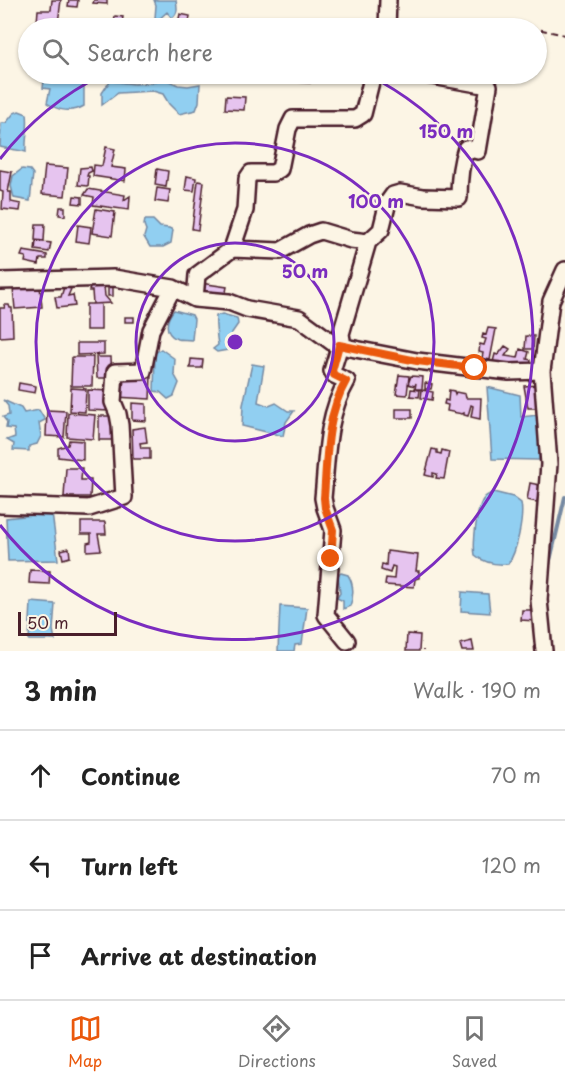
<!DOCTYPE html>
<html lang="en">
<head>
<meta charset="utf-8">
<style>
  :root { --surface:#fff; --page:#f2f2f2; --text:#222; --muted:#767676; --line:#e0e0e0; --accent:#ea580c }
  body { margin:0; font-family:"Playpen Sans",sans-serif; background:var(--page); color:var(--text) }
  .scale { position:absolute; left:18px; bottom:15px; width:99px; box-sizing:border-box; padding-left:6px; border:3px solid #4a1f2b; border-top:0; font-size:16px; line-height:21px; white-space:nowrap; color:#4a1f2b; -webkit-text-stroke:4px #fcf5e5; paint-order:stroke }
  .stop { position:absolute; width:18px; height:18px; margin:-14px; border:4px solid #ea580c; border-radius:50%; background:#fff }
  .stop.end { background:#ea580c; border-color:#fff; box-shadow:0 2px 6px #0008 }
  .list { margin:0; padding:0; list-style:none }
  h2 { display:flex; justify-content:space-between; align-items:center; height:78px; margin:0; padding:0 24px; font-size:26px }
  h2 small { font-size:20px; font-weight:400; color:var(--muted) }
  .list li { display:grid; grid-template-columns:39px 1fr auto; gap:18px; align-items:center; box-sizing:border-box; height:90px; padding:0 24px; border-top:2px solid var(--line) }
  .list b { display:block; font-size:22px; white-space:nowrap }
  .list em { font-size:20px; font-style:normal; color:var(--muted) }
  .icon { flex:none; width:33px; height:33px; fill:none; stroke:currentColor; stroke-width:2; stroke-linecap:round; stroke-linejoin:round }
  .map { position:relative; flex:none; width:565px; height:651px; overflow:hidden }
  .search { position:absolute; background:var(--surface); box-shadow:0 2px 4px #0004; left:18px; right:18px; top:18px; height:66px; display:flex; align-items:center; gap:15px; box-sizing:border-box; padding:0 21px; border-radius:33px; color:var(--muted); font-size:22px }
  .sheet { height:348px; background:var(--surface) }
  nav { display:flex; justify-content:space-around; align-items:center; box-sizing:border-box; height:84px; border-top:2px solid var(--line); background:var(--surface); font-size:16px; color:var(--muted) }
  nav a { display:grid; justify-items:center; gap:3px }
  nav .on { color:var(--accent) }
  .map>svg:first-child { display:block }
  .water { fill:#91cff1; stroke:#7589a2; stroke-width:1.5 }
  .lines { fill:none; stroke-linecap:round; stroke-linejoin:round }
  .stream { stroke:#7589a2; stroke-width:4 }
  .building { fill:#e6c4ef; stroke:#4a1f2b; stroke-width:1.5 }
  .minor-casing { stroke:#4a1f2b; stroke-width:20 }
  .path { stroke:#4a1f2b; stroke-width:2; stroke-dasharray:6 4.5; stroke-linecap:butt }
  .minor { stroke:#fcf5e5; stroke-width:15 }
  .route { stroke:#ea580c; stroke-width:8 }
  .ring { fill:none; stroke:#7b2cbf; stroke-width:3 }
  .centre { fill:#7b2cbf; stroke:#fcf5e5; stroke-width:3 }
  .ring-label { font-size:18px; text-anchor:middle; font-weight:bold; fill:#7b2cbf; stroke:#fcf5e5; stroke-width:5; stroke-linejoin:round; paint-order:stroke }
</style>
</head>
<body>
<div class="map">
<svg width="565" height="651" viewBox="0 0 565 651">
  <rect width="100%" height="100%" fill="#fcf5e5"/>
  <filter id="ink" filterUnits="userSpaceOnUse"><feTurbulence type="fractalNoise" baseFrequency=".0167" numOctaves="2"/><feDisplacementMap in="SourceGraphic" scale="12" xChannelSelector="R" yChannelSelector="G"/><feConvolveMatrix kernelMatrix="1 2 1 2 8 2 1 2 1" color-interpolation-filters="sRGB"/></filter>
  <g filter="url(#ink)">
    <path class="water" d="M154 0H176C177 7 179 13 172 18L167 12 158 20 155 18 156 5Z
      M84 78V106C72 113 58 111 47 103L50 89 43 88 44 81Z
      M165 79 178 85 188 86 200 84 199 102 196 110 179 114 169 104 163 94 153 91 118 93 102 105V93L110 81 134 84 151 83Z
      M19 111 27 114C29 127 25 138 26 152 16 149 11 150 0 147L1 123H6L14 113Z
      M22 169 30 170 33 174 30 201 14 198 11 186 13 176Z
      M145 220H153L160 227 169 228 173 230 171 243 163 247H150L144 237 146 230 144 225Z
      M174 310 192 315 194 319 192 340C188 339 181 340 177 339 163 333 166 319 174 310Z
      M222 314 237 318 238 324 231 334 236 346 228 350 217 352 213 349 218 345C217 339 215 322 216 316Z
      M161 349 175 359 174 374 179 383 174 396 168 399 160 392 154 391 155 353Z
      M252 364 264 366 258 402 269 406 276 403 288 411H294L286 422 283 436 242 426 243 405Z
      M487 387 520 395 521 417 538 415 539 460 492 459Z
      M3 400 21 408 24 413 39 410 45 420 39 423 41 436 37 444 29 446V451L13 450 14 444 7 440 15 437 14 429 6 428 7 422 3 417 9 415 8 406Z
      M493 492 513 497 521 503C524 517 517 552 508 564 496 565 484 563 475 555 473 544 476 506 485 497 487 495 491 494 493 492Z
      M52 513 58 560 8 561 6 518Z
      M341 573 348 575C354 584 354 596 350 606L343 609V601L337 598 340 593 338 575Z
      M462 592 488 594 490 613 461 611Z
      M31 602 55 604 53 630 55 640H29Z
      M280 606 307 608 302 644 295 645 294 651H278Z"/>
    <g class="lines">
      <path class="stream" d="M548 569 565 497"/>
    </g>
    <path class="building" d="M52 0H61L58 23 37 22 38 10H51Z
      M69 0H78L77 7 68 6Z
      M94 0H107V4L93 3Z
      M180 14 190 16 188 28H177Z
      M115 16 123 17 121 28H113Z
      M68 25 96 28H68Z
      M280 74H315L314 81 310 80V83L279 81Z
      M226 96 245 97 244 110 225 109Z
      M106 147 115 149 111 167 126 169 125 181 93 176 94 165 102 166Z
      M45 166 68 168 65 196 42 194Z
      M91 167 92 171 88 173 87 176H89L88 186 78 185 80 168Z
      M157 169 168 171 166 187 155 185Z
      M0 170 12 172 8 192H11V202L21 204 20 211 2 209 3 192 0 191Z
      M187 176 196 178 194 191 185 190Z
      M198 181 204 182 198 230 192 229Z
      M157 188 170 190 168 203 155 201Z
      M88 189 125 195 124 200 130 196 129 210 93 205 94 197 84 195Z
      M74 196 82 197V204L73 203Z
      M60 207H65V216L59 215Z
      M96 209 115 212 112 236 92 233Z
      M36 224H45L44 241 35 240Z
      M78 225 91 227 89 243 76 241Z
      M36 241 51 243 49 252 35 250Z
      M23 251 47 255V259H40L39 265 25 262 26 257 21 256Z
      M200 283 227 287 225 297 199 293Z
      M113 284V296H108V285Z
      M91 285 104 286 105 296 111 303 93 304 92 291H89Z
      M40 286 42 307 15 309 13 288Z
      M64 287 71 289 68 296 73 295 75 306 57 308 55 297H61Z
      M86 304H101V330H86Z
      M4 305H9L10 308H12L13 336 0 337V308H5Z
      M125 317H134V322H125Z
      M488 328 496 329 490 360 482 358 483 353 479 352 480 344 484 345 486 339 482 338 483 334 486 335Z
      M526 336H534L533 349H525Z
      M77 343H104V354L77 355Z
      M505 346 510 349 505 356 518 358 520 349 529 352 527 359 531 360 530 368 493 362 495 354 498 355Z
      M72 357H93L92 386H71Z
      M96 357H111L112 378H97Z
      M191 359 203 360 202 368H190Z
      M117 374 151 376 150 399 116 397Z
      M399 375 409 376 407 395 396 394Z
      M411 376 423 377 422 389H415L416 383 415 386 408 384Z
      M19 383 36 386 35 393 18 390Z
      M425 383 432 384 431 389H425Z
      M538 385 540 408H528L524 386Z
      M71 388 86 389 85 412 70 411Z
      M411 389 420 390 419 397 410 396Z
      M88 390 110 391 109 411 88 410Z
      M422 390 433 392 432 400 421 398Z
      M449 390 454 391 455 394 456 392 465 394 466 398H481L480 419 471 417 473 406 471 405 468 416 464 415V413L462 414 447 411 448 405 444 404 445 400 448 401Z
      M132 403 146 404V421L132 420Z
      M396 409H412V418H396Z
      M47 410 66 411 64 437 46 436Z
      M68 413 95 415 93 439 67 437Z
      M99 416H117V440H99Z
      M145 427 147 442 140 443 141 448H150V459H133L132 429Z
      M69 440 83 441V460L58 457V448L68 445Z
      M432 449 437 450V453L441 454 442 450 449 452 444 479 436 478 437 474 433 473V477L425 475Z
      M66 468H82L81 480H91L90 497H64Z
      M530 483 540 485 537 502 527 500Z
      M81 522H105L106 534H98L101 550 87 551V543L91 542V534H81Z
      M69 548 70 557 63 559 61 550Z
      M387 551 418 555 416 571H419V578L415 579 414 587 385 585 386 578 394 579 395 567 392 566 390 573 381 570 382 564 386 565Z
      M30 570 50 571 49 584 29 583Z
      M522 610H536L535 621 521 620Z
      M407 634 420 635 419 651H406Z
      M472 641 474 651H462L460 644Z"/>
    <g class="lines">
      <g class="minor-casing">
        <path id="minor" d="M387 28 388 0
          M232 249 245 210 247 179 251 173H273L280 169 288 129 293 119H355L363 114 373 74
          M0 281 114 278 173 288 195 299 229 302 247 309 299 318 333 343 350 348 417 361 475 368 509 372 542 371
          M195 299 197 275 232 249 280 251 309 235 321 231 351 240 368 242 381 230 388 202 393 195 400 193 423 197 459 198C459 180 460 165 466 148L478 151 489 86 421 74
          M340 345 332 371 334 375 347 381C326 417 327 458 323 498L325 508 333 530 326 615 347 641
          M343 346 341 334 368 242
          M0 505 89 508 124 497 120 425 118 414 113 402 115 372 143 371 151 330 173 288
          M544 651 539 600 549 464 542 371 551 301 565 270"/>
      </g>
      <path class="path" d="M521 28 524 26 565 35
        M423 650V651"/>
      <use href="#minor" class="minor"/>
    </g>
  </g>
  <g class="lines" filter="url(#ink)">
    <path class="route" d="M331 559 333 530 325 508 324 498C327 458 326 416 346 381L334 375 332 371 339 345 417 361 475 368"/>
  </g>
  <g class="ring">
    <circle cx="235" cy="342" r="99"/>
    <circle cx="235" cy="342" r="199"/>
    <path d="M0 159A298 298 0 0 1 104 74M366 74A298 298 0 1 1 0 525"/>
  </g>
  <circle cx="235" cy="342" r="9" class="centre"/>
  <g class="ring-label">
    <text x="446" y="138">150 m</text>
    <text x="376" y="208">100 m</text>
    <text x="305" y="278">50 m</text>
  </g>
</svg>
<div class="scale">50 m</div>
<div class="stop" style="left:475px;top:368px"></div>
<div class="stop end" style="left:331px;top:559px"></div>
<div class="search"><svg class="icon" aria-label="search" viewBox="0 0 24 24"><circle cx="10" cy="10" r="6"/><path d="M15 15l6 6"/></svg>Search here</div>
</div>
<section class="sheet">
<h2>3 min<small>Walk · 190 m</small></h2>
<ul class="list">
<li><svg class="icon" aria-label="ahead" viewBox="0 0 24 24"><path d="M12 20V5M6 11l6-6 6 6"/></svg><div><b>Continue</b></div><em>70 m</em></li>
<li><svg class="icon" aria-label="left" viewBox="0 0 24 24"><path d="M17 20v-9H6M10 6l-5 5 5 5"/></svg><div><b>Turn left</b></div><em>120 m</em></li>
<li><svg class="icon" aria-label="arrive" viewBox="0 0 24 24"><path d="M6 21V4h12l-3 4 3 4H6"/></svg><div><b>Arrive at destination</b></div></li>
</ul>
</section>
<nav>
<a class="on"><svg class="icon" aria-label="map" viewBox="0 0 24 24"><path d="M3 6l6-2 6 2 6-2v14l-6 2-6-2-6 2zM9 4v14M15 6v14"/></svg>Map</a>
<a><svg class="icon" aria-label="directions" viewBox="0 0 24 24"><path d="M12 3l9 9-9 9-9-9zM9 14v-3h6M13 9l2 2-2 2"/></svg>Directions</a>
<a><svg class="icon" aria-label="saved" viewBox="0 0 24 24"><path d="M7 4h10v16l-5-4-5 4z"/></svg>Saved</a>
</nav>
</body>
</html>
